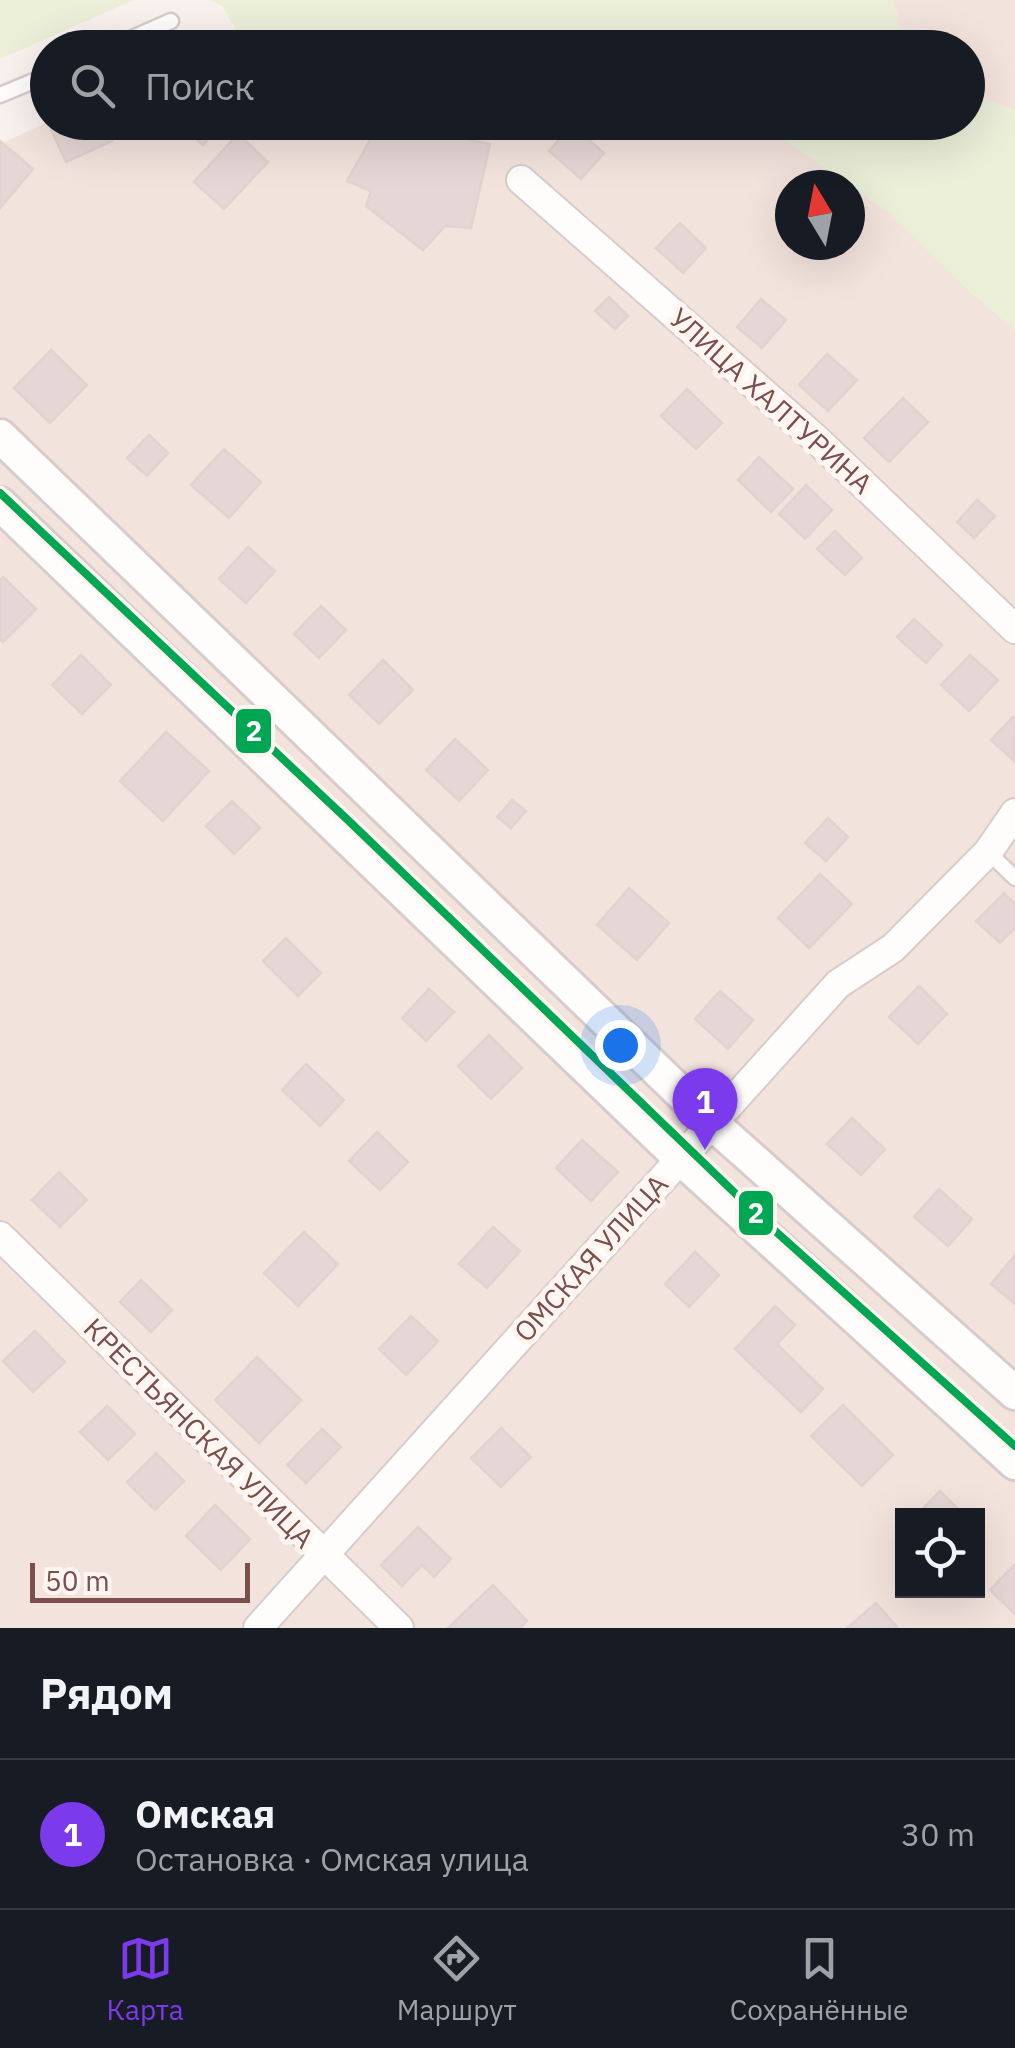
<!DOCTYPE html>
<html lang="ru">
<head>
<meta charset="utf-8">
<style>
  :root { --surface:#171b24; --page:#242831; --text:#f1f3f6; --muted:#9ea1a6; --line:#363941; --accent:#7c3aed }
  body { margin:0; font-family:"IBM Plex Sans",sans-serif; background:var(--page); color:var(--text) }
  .controls { position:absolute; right:30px; bottom:30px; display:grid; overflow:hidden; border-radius:0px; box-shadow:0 10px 40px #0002 }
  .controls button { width:90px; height:90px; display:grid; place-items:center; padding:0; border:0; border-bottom:2px solid var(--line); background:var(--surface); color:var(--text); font:50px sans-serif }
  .compass { position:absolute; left:775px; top:170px; width:90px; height:90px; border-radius:50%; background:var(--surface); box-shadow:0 10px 40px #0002; rotate:350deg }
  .scale { position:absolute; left:30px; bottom:25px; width:220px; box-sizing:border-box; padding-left:10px; border:5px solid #7a4e4b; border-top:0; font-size:28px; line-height:35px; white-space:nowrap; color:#7a4e4b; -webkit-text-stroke:8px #fff5f1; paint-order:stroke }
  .you { position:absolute; left:620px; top:1045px; width:35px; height:35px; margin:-25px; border:8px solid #fff; border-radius:50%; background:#1a73e8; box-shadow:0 0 0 15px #1a73e833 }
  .badge { display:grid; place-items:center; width:65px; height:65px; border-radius:50%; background:var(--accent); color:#fff; font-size:32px; font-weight:700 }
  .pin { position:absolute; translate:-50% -82px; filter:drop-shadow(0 2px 5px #0008) }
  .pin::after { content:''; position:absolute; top:52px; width:35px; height:30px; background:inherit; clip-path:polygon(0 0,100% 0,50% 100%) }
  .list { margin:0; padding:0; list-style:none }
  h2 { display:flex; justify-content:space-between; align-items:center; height:130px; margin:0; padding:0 40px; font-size:42px }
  h2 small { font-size:32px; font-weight:400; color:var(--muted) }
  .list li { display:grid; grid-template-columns:65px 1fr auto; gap:30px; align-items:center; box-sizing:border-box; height:150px; padding:0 40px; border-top:2px solid var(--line) }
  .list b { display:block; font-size:38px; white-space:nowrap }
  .list p { margin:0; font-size:32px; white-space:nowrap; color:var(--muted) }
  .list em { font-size:32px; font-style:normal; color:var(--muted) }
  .icon { flex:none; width:55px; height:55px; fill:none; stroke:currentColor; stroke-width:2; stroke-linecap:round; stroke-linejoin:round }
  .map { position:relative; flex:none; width:1015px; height:1628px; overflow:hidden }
  .search { position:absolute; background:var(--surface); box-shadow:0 10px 40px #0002; left:30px; right:30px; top:30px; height:110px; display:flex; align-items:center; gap:25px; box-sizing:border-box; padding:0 35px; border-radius:55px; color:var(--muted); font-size:38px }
  .sheet { height:280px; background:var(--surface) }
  nav { display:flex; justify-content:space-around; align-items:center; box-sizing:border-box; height:140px; border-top:2px solid var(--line); background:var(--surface); font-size:28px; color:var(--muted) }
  nav a { display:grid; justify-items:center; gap:5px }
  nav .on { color:var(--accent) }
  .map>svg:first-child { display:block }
  .residential { fill:#f3e3dd; fill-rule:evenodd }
  .green { fill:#ebefd8 }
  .building { fill:#e5d7d5; stroke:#e2d2d0; stroke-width:2.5 }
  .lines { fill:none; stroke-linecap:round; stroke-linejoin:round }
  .service-casing { stroke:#d8ccca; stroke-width:19 }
  .minor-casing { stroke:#d8ccca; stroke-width:32 }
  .tertiary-casing { stroke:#d8ccca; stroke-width:38 }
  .service { stroke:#fefdfc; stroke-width:14 }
  .minor { stroke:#fefdfc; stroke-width:28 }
  .tertiary { stroke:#fefdfc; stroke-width:32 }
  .tram-1-casing { stroke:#fff5f1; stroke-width:15 }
  .tram-1 { stroke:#00a651; stroke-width:8 }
  .labels { text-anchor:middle; stroke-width:10; stroke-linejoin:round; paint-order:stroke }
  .street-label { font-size:28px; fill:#7a4e4b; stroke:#fff5f1 }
  .line-badge { stroke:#fff5f1; stroke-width:4 }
  .badge-label { font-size:28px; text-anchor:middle; font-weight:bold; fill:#fff }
</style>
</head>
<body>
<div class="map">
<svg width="1015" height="1628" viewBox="0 0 1015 1628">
  <rect width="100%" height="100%" fill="#f8f1ee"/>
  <path class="residential" d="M313 0H1015V1628H0V144L48 122H968V48L212 47ZM790 185H850V245H790ZM902 1516H978V1590H902Z"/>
  <path class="green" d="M0 0H134L0 59Z
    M209 0H893L903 35 916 47 629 48C593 34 538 31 503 48L246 47 222 6Z
    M968 87 987 100 1015 110V330L972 294 892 215 761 123 968 122Z"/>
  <path class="building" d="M64 122H103L112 141 66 162 51 129Z
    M177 122H223L203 145Z
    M415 122H471L470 140 490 144 471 228 445 226 423 250 366 206 371 191 347 181 378 126 412 131Z
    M572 125 604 153 581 179 549 151Z
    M238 134 268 162 224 209 194 182Z
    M0 141 33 169 0 208Z
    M680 223 706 248 683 273 656 248Z
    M609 297 628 316 615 329 595 311Z
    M761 299 786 320 762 348 737 327Z
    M51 350 87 385 50 423 14 388Z
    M827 354 857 380 828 411 799 385Z
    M687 389 722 423 696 449 661 416Z
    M903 398 928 422 889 462 864 438Z
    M149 435 168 453 147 476 127 458Z
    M224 449 261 482 229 518 191 485Z
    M759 457 793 489 771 512 738 480Z
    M806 485 832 510 805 539 779 514Z
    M977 500 995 516 974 538 957 522Z
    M835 531 862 558 845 575 817 549Z
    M248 547 275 571 246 603 219 579Z
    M3 577 36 609 3 642 0 639V580Z
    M321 606 346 630 319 658 294 634Z
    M914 619 942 645 926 663 897 637Z
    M81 655 111 685 82 714 52 685Z
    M970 655 998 680 969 711 941 685Z
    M383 660 413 690 379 724 349 695Z
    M1013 717 1015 719 1014 761 991 740Z
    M166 732 209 771 163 821 120 781Z
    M455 739 488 770 459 801 426 770Z
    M512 800 526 811 511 828 497 817Z
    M232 801 260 828 234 854 206 826Z
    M828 818 848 837 826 861 805 843Z
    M820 874 852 904 809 948 778 918Z
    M629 888 669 923 637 960 597 925Z
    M1004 893 1015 904V928L1000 943 976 921Z
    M286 938 321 973 298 996 263 961Z
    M919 986 947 1014 918 1044 889 1017Z
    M429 989 454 1012 426 1041 402 1018Z
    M720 991 753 1020 728 1049 695 1019Z
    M489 1035 522 1068 491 1099 458 1066Z
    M306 1064 344 1100 320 1126 282 1090Z
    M852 1118 885 1149 861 1175 827 1144Z
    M377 1132 408 1162 380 1190 349 1161Z
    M582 1140 618 1172 591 1201 556 1168Z
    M59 1172 87 1200 60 1227 32 1200Z
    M939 1189 972 1219 948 1246 914 1217Z
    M493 1227 520 1251 487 1288 459 1264Z
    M304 1232 338 1264 298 1306 264 1273Z
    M695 1252 719 1275 689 1307 665 1284Z
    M1015 1255V1304L991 1284Z
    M141 1280 172 1310 151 1332 120 1302Z
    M775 1306 795 1325 777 1344 823 1389 801 1412 735 1349Z
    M411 1316 438 1341 406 1375 379 1349Z
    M35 1331 65 1362 33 1392 3 1361Z
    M257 1357 301 1400 259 1443 215 1400Z
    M843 1405 893 1455 862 1486 811 1436Z
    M107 1406 135 1434 108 1460 80 1432Z
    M501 1428 531 1457 501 1487 471 1458Z
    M322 1429 341 1447 306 1483 287 1465Z
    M156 1453 184 1481 155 1510 127 1482Z
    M940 1491 965 1516H916Z
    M215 1505 250 1539 221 1570 186 1536Z
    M418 1527 451 1559 434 1577 422 1565 402 1586 381 1565Z
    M1015 1564V1614L990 1590Z
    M493 1585 527 1621 520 1628H448Z
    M876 1603 898 1628H847Z"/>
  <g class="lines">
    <g class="service-casing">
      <path id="service" d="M110 48 171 21
        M0 95 48 75
        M988 852 1015 878"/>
    </g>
    <g class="minor-casing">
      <path id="minor" d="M521 180 816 439 1015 629
        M0 1236 399 1628
        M258 1628 838 984 893 948 988 852 1015 813"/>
    </g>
    <g class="tertiary-casing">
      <path id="tertiary" d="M0 436 713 1124 1015 1393
        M0 504 681 1159 1015 1463"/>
    </g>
    <use href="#service" class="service"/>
    <use href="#minor" class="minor"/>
    <use href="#tertiary" class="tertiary"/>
    <g class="tram-1-casing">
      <path id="tram-1" d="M0 493 351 823 764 1221 1015 1446"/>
    </g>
    <use href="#tram-1" class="tram-1"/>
  </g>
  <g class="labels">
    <g class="street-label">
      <text transform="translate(771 401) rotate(42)" y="10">УЛИЦА ХАЛТУРИНА</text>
      <text transform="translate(591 1258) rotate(-48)" y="10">ОМСКАЯ УЛИЦА</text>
      <text transform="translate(199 1433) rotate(45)" y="10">КРЕСТЬЯНСКАЯ УЛИЦА</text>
    </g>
  </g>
  <g class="line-badge">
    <rect x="234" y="707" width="39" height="48" rx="10" fill="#00a651"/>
    <rect x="737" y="1189" width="38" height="48" rx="10" fill="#00a651"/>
  </g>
  <g class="badge-label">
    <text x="254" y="741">2</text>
    <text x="756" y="1223">2</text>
  </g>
</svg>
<div class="controls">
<button><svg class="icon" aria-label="locate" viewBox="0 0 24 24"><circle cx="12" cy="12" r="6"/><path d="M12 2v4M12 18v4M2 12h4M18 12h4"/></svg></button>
</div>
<svg class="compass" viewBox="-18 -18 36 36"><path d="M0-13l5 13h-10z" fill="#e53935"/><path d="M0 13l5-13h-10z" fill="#9ea1a6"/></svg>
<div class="scale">50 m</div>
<div class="you"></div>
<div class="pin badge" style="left:705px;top:1150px">1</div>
<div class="search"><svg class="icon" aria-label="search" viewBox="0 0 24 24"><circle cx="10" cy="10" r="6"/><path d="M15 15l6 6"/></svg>Поиск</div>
</div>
<section class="sheet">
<h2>Рядом<small></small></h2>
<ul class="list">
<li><span class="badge">1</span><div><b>Омская</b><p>Остановка · Омская улица</p></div><em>30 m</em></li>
</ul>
</section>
<nav>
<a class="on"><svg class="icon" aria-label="map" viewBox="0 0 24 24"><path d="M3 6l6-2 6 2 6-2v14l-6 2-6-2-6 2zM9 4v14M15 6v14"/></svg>Карта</a>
<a><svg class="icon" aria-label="directions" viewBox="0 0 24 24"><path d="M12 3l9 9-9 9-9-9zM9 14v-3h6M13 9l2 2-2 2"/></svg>Маршрут</a>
<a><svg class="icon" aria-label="saved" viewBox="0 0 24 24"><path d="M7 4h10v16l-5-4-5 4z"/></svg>Сохранённые</a>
</nav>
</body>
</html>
